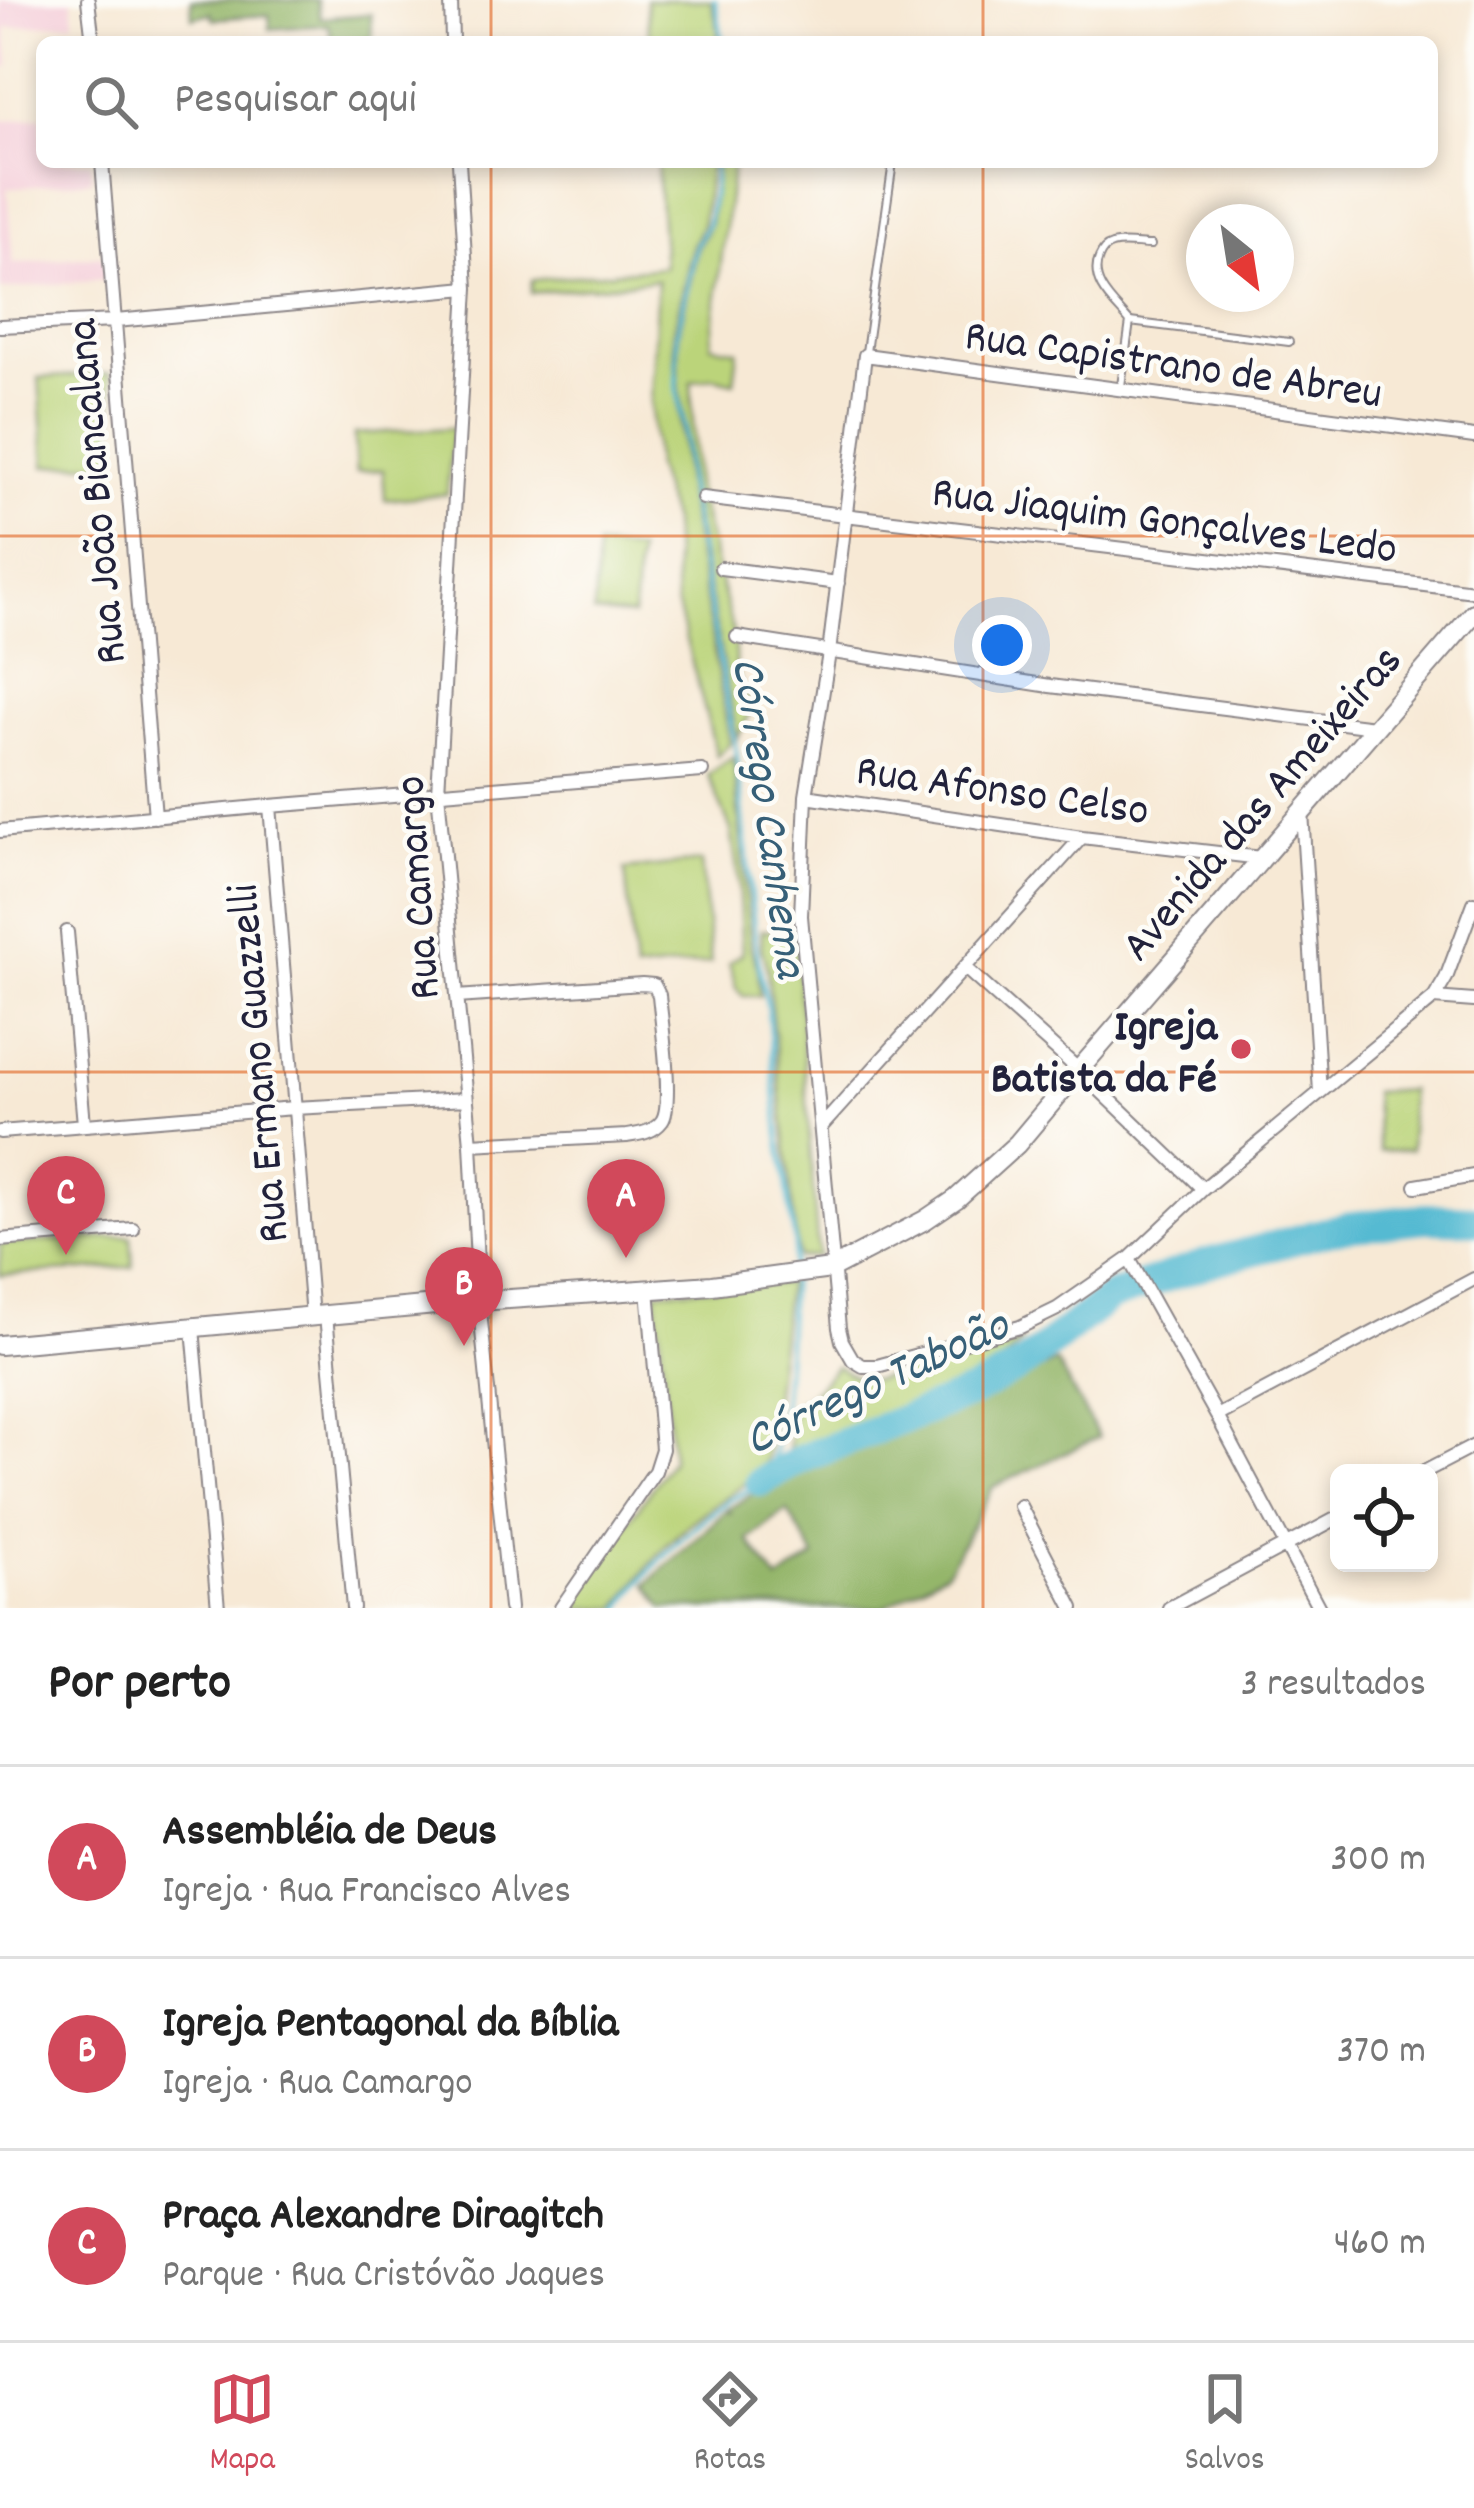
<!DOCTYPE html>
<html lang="pt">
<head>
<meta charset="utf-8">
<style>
  :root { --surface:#fff; --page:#f6f6f6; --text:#222; --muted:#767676; --line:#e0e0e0; --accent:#d1495b }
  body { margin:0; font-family:Dekko,sans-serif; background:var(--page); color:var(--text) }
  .controls { position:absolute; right:36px; bottom:36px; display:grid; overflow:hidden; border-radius:18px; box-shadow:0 6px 18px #0003 }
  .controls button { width:108px; height:108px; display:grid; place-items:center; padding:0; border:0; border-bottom:3px solid var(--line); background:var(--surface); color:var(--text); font:60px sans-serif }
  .compass { position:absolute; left:1186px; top:204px; width:108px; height:108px; border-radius:50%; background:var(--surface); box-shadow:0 6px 18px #0003; rotate:150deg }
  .you { position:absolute; left:1002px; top:645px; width:42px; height:42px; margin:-30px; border:9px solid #fff; border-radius:50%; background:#1a73e8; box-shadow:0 0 0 18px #1a73e833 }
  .badge { display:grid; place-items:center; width:78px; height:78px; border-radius:50%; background:var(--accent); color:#fff; font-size:39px; font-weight:700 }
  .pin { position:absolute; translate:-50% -99px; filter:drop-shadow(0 3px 6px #0008) }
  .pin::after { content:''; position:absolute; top:63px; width:42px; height:36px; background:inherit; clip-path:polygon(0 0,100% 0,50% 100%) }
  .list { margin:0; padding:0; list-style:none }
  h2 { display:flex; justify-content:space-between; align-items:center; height:156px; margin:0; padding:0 48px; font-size:51px }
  h2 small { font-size:39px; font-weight:400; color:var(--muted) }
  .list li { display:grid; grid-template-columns:78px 1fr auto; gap:36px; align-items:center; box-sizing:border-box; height:192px; padding:0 48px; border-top:3px solid var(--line) }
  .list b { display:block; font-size:45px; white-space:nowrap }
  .list p { margin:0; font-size:39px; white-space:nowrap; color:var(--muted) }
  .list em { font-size:39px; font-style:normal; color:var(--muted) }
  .icon { flex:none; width:66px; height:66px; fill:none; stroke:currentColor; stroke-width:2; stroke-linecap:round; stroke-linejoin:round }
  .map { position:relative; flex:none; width:1474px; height:1608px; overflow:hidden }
  .search { position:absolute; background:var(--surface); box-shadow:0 6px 18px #0003; left:36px; right:36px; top:36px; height:132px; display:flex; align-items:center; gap:30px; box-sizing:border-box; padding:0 42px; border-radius:18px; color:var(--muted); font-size:45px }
  .sheet { height:732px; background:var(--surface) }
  nav { display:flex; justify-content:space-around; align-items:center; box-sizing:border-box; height:168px; border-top:3px solid var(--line); background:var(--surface); font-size:33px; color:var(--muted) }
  nav a { display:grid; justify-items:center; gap:6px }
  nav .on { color:var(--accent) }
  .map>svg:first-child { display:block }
  .built { fill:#f5cfda }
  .green { fill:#bbd47a; stroke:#6e7b5a; stroke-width:3 }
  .forest { fill:#94b66a; stroke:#5b6c52; stroke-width:3; fill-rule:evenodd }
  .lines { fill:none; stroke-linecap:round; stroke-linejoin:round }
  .stream { stroke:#54bad2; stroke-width:4.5 }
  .river { stroke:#54bad2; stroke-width:30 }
  .lane-casing { stroke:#8c8688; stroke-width:10 }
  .street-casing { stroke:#8c8688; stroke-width:16 }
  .secondary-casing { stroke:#8c8688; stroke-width:22 }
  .lane { stroke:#fff; stroke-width:6 }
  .street { stroke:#fff; stroke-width:12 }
  .secondary { stroke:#fff; stroke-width:18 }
  .grid { fill:none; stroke:#de560e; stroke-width:3; stroke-opacity:0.55 }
  .poi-dot { fill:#d1495b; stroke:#fdfcf7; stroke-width:4.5 }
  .labels { text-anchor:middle; stroke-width:9; stroke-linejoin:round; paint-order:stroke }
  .street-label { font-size:45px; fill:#22223b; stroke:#fdfcf7 }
  .poi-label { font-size:45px; font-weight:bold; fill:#22223b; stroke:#fdfcf7; text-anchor:end }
  .water-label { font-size:48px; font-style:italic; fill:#365f77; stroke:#fdfcf7 }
</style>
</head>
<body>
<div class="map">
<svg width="1474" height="1608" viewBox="0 0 1474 1608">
  <rect width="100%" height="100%" fill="#fdfcf7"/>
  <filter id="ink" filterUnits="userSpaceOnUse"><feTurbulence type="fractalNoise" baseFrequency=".00833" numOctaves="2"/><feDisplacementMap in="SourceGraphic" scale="24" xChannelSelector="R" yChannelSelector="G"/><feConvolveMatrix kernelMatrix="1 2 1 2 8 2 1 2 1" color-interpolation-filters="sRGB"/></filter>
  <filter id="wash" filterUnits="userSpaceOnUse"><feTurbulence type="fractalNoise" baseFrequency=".004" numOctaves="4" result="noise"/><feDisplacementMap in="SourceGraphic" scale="48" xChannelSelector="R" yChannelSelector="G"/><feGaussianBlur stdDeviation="2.7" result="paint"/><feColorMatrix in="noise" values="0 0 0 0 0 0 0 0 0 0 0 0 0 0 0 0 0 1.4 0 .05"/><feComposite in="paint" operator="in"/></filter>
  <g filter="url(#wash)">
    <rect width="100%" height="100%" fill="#f7e9d5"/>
    <path class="built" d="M0 0H72L74 22 6 28 9 67 0 68Z
      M42 117V162H90L92 180 7 189 13 264 102 256 105 279 0 290V121Z"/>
    <path class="green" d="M646 0H711L718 29V42H650Z
      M657 162H710L703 223 692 247 673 335 685 485 730 743 717 756 676 603 672 522 655 467 651 404 657 280 531 293 532 280 664 267Z
      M717 162H733L711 345 738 350 734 382 713 377 691 382 696 486 734 636 736 669 751 712 737 739 689 482 686 428 679 386V334L698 248 710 224Z
      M110 373 116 462 45 466 39 378Z
      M453 428 447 494 385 500 383 470 356 472 354 434Z
      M597 547 638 551 633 616 594 613Z
      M733 757 751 949 758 969 760 996H743L736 988 729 963 742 953 738 878 731 830 708 775Z
      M701 862 711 963 635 971 625 870Z
      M762 930 795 933 818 1256 798 1258 767 968 761 948Z
      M1409 1090 1411 1150 1379 1151 1373 1092Z
      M131 1236 133 1267 0 1275V1244Z
      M787 1283 766 1460C750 1486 725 1496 701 1515 665 1542 643 1572 617 1608H568L672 1459 656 1291Z
      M1021 1342C993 1381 905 1407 860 1423 835 1432 812 1442 788 1452L793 1407 817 1388 836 1366 856 1377 873 1380Z"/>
    <path class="forest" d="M191 0H317L320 18 371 14 372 40 332 42 329 25 270 29 269 15 213 19 211 13 192 18Z
      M1056 1362 1099 1437 993 1487 947 1571 883 1608H663L647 1584 727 1510 732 1515 728 1509 801 1464 825 1461 992 1393ZM787 1510 815 1557 778 1581 748 1540Z"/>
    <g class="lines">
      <path class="stream" d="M715 0 723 42
        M714 162V184L708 223 696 246 677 334V387L684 428 687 483 737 756 756 949 768 1011 779 1135 795 1244 792 1269
        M621 1608C649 1566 686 1532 727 1502 736 1495 751 1491 759 1483 788 1454 786 1324 791 1281"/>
      <path class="river" d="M760 1482 801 1459 974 1392 1026 1363 1110 1297 1211 1262 1344 1227 1427 1218 1474 1220"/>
    </g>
  </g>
  <g filter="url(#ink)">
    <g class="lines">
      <g class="lane-casing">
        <path id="lane" d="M1130 322 1289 342
          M866 352 893 162
          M1121 386 1130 322C1115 304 1088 283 1099 258 1102 251 1105 247 1112 245 1123 241 1139 245 1151 245"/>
      </g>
      <g class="street-casing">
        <path id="street" d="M88 0 93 42
          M451 0 452 42
          M102 162 155 817
          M459 162 467 288 438 792 471 1144 479 1301 510 1608
          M0 326 116 321 467 288
          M1474 437 865 355 829 653 806 796 801 916 839 1328 842 1341 853 1360 863 1366H877L1020 1327 1057 1309 1129 1259 1203 1189 1434 998 1446 978 1474 903
          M703 498 1474 591
          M721 568 838 583
          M737 637 1050 686 1374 727
          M806 796 1082 837 1261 858
          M270 806 312 1317
          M1302 812 1320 1092
          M0 831 270 806 702 771
          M67 932 84 1124
          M965 968 1079 1070 1203 1189
          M457 997 642 984 654 985 659 995C661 1019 674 1104 662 1121 654 1132 640 1134 627 1136L471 1144
          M1434 998 1474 1001
          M821 1127 1082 837
          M0 1132 294 1108 466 1099
          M1416 1186 1474 1176
          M0 1240 133 1229
          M1129 1259 1217 1416 1319 1608
          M326 1315 353 1608
          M193 1328 218 1608
          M1217 1416 1474 1279
          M1422 1473 1474 1446
          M1020 1506 1073 1608
          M561 1608 655 1471 662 1449 648 1289
          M1169 1608 1339 1517"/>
      </g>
      <g class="secondary-casing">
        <path id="secondary" d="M0 1345 479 1301 712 1285 831 1269 925 1220 956 1199 1017 1144 1079 1070 1474 613"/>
      </g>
      <use href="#lane" class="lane"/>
      <use href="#street" class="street"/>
      <use href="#secondary" class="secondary"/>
    </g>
  </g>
  <path class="grid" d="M491 0V42M983 0V42M491 162V1608M983 162V1608M0 536H1474M0 1072H1474"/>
  <circle class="poi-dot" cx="1241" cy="1049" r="12"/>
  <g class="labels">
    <g class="street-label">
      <text transform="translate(1174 361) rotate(8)" y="16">Rua Capistrano de Abreu</text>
      <text transform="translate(93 492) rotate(-95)" y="16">Rua João Biancalana</text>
      <text transform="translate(1165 517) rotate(7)" y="16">Rua Jiaquim Gonçalves Ledo</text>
      <text transform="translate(1003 787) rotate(8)" y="16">Rua Afonso Celso</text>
      <text transform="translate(1259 801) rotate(-49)" y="16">Avenida das Ameixeiras</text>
      <text transform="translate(414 888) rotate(-94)" y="16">Rua Camargo</text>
      <text transform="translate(255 1064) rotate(-95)" y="16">Rua Ermano Guazzelli</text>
    </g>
    <g class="poi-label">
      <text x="1217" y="1039">Igreja<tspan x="1217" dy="52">Batista da Fé</tspan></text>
    </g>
    <g class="water-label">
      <text transform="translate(773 817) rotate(82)" y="17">Córrego Canhema</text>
      <text transform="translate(875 1379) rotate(-25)" y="17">Córrego Taboão</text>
    </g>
  </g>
</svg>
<div class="controls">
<button><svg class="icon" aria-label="locate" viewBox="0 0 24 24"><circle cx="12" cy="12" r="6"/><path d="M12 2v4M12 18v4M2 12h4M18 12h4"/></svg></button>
</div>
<svg class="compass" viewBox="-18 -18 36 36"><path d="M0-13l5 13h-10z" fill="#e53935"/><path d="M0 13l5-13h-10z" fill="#767676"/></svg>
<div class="you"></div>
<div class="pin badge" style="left:626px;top:1258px">A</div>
<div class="pin badge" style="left:464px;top:1346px">B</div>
<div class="pin badge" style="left:66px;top:1255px">C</div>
<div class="search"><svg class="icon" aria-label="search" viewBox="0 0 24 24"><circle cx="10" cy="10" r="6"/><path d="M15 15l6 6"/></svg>Pesquisar aqui</div>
</div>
<section class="sheet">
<h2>Por perto<small>3 resultados</small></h2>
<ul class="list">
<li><span class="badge">A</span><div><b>Assembléia de Deus</b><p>Igreja · Rua Francisco Alves</p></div><em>300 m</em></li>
<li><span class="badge">B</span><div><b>Igreja Pentagonal da Bíblia</b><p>Igreja · Rua Camargo</p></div><em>370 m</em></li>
<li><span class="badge">C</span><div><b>Praça Alexandre Diragitch</b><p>Parque · Rua Cristóvão Jaques</p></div><em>460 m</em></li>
</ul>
</section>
<nav>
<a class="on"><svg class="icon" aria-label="map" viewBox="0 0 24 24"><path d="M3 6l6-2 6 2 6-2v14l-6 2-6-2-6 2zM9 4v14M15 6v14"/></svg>Mapa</a>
<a><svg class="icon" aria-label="directions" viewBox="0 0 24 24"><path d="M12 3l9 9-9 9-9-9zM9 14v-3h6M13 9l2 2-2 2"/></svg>Rotas</a>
<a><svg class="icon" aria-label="saved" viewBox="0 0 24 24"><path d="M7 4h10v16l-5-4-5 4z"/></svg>Salvos</a>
</nav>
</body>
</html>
